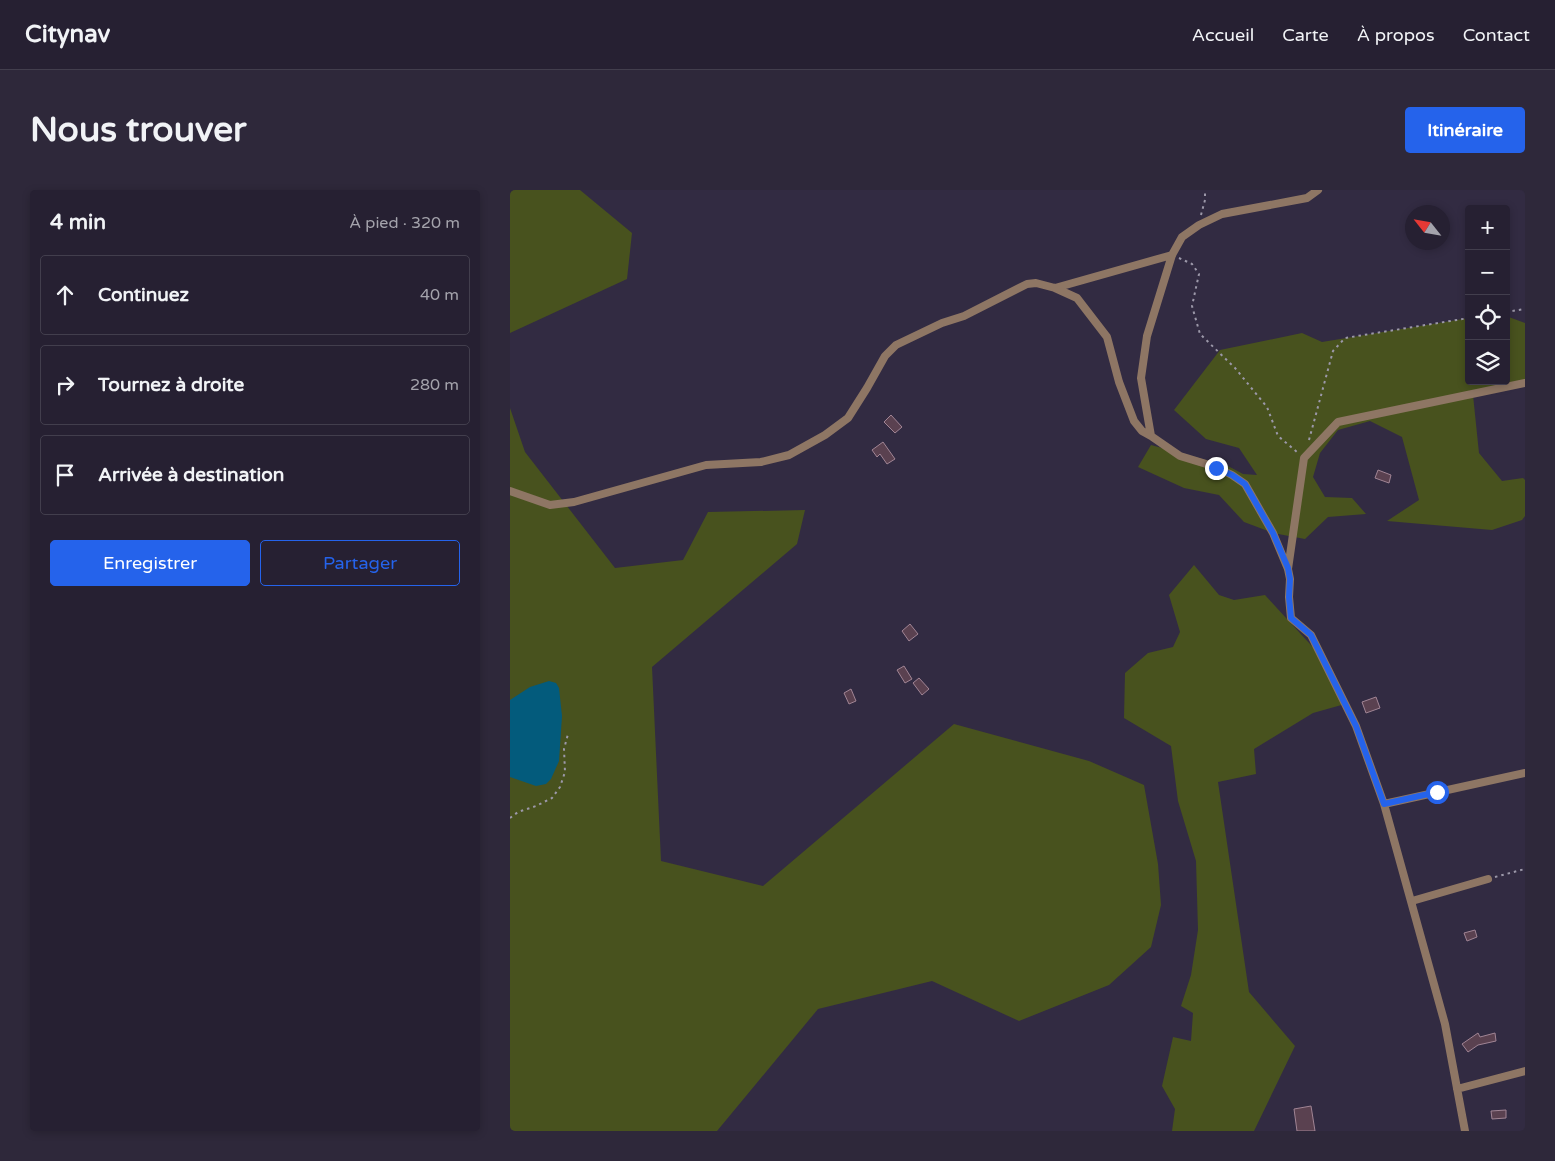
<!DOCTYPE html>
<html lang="fr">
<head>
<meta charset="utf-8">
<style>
  :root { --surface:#262032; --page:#2e283a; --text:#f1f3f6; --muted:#a4a3ac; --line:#423e4d; --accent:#2563eb }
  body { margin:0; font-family:"Varela Round",sans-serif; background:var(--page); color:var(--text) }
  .controls { position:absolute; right:15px; top:15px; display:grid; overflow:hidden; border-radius:5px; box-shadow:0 2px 8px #0003 }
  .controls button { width:45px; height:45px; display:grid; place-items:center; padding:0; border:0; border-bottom:1px solid var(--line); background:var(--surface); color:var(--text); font:25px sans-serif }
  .compass { position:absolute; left:895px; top:15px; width:45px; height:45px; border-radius:50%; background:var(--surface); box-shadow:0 2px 8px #0003; rotate:301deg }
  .stop { position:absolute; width:15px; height:15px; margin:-11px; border:4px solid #2563eb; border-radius:50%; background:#fff }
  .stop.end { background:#2563eb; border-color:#fff; box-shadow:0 1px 5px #0008 }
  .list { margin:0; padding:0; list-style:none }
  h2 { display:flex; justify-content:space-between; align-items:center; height:65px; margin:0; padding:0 20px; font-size:21px }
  h2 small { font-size:16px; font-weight:400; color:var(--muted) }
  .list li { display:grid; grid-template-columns:32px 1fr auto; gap:15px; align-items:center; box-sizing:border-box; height:80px; margin:0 10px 10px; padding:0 10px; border:1px solid var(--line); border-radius:5px }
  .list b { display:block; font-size:19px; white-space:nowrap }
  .list em { font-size:16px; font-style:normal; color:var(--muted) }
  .actions { display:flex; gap:10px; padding:15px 20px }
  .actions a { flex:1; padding:11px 0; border:1px solid var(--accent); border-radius:5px; text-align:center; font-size:18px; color:var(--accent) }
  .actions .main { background:var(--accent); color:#fff }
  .icon { flex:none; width:28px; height:28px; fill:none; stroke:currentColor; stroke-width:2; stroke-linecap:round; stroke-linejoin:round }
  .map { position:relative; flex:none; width:1015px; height:941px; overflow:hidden; border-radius:5px }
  header { display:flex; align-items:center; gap:30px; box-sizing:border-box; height:70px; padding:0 25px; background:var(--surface); border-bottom:1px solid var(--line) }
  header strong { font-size:24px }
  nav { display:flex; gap:28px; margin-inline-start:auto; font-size:18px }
  .intro { display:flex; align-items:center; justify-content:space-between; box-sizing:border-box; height:120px; padding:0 30px }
  h1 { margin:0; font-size:35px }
  .button { padding:12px 22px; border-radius:5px; background:var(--accent); color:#fff; font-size:18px; font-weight:700 }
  main { display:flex; gap:30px; padding:0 30px }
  aside { flex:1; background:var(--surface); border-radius:5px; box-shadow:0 2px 8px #0003 }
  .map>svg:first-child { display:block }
  .green { fill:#48521e }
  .water { fill:#035b7c }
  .building { fill:#5a4150; stroke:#a18595 }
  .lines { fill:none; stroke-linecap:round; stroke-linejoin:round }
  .path { stroke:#9c98a9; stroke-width:2; stroke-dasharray:2.5 4; stroke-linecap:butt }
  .street { stroke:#8e7664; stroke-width:8 }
  .route { stroke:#2563eb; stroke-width:6 }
</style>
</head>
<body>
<header>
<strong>Citynav</strong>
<nav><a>Accueil</a><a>Carte</a><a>À propos</a><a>Contact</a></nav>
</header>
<div class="intro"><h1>Nous trouver</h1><a class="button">Itinéraire</a></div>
<main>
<aside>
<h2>4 min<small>À pied · 320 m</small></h2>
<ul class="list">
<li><svg class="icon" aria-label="ahead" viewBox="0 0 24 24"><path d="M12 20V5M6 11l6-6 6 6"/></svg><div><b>Continuez</b></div><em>40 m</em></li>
<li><svg class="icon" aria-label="right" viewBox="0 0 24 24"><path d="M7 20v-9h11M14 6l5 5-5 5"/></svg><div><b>Tournez à droite</b></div><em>280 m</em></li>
<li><svg class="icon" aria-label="arrive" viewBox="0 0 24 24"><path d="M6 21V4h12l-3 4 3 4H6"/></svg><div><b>Arrivée à destination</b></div></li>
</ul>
<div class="actions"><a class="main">Enregistrer</a><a>Partager</a></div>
</aside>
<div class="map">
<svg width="1015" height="941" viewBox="0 0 1015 941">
  <rect width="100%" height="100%" fill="#322b42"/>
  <path class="green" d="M0 0H70L122 43 117 89 0 143Z
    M996 126 1015 133V193L963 205 969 263 992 291 1013 288 1015 290V326L1012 330 982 340 877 331 909 310 892 247 860 231 828 240 810 263 803 287 815 307 842 308 856 324 818 327 795 349 763 343 734 332 709 305 674 298 628 277 641 255 718 276 733 284 747 285 729 258 696 249 664 220 710 160 792 143 812 152 959 128V191H996Z
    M0 218 15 262 105 378 173 370 198 322 295 320 287 354 142 477 151 671 253 696 444 534 579 571 634 595 648 674 651 715 641 757 599 795 509 831 422 791 308 819 207 941H0Z
    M684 375 709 405 724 410 755 405 811 466 835 514 803 523 744 559 746 584 708 592 739 802 785 856 744 941H662L665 919 652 896 663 847 681 851 683 823 671 816 681 785 688 740 686 671 668 611 661 556 614 528 615 483 638 463 663 457 670 442 659 405Z"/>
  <path class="water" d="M39 491 46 493 49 498 52 526 49 571 41 589 36 594 26 596 0 587V510L20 497Z"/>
  <path class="building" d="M381 225 392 237 385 243 374 232Z
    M373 252 385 269 377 274 370 264 367 267 362 260Z
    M868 280 881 285 879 293 865 288Z
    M400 434 408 444 399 451 392 441Z
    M394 476 402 489 395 493 387 480Z
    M409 488 419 499 412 505 403 493Z
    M341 499 346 511 339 514 334 503Z
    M866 507 870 518 856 523 852 512Z
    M965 740 967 747 957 751 954 743Z
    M968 843 970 847 985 843 986 851 968 855 958 862 952 854Z
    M801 916 805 941H787L784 919Z
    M996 920V928L982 929 981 921Z"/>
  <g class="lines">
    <path class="path" d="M691 25 695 10V0
      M669 68 682 74 689 84 682 116 690 144 725 178 757 217 768 246 787 262
      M996 122 1015 119
      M799 250 823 161 835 148 959 128
      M0 628 8 622 26 616 42 608 50 597 55 582 54 559 58 544
      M985 687 1015 679"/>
    <path class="street" d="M808 0 797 8 712 24 689 35 672 47 662 65 637 146 631 188 641 246 670 266 706 277 722 285 735 294 763 343 778 379 780 389 779 407 781 428 801 445 846 536 874 614 935 834 955 941
      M545 98 567 108 597 147 609 192 624 231 632 241 641 246
      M0 301 40 315 64 312 196 275 251 272 279 265 315 245 338 228 357 198 375 166 386 155 432 133 454 126 517 94 526 93 545 98 662 65
      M778 379 794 268 828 232 1015 193
      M874 614 1015 583
      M902 711 978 689
      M947 899 1015 881"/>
  </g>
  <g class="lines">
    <path class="route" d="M706 278 722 285 735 294 763 343 778 378 780 389 779 407 781 428 801 445 846 536 874 614 927 602"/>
  </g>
</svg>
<div class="controls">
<button>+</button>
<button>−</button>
<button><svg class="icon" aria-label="locate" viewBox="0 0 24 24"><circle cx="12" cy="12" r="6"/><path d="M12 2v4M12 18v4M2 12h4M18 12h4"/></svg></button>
<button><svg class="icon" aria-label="layers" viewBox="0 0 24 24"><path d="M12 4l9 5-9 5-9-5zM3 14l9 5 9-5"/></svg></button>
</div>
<svg class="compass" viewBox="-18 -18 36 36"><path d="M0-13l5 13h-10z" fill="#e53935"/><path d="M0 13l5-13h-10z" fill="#a4a3ac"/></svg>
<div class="stop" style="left:927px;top:602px"></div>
<div class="stop end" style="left:706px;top:278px"></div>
</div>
</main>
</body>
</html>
